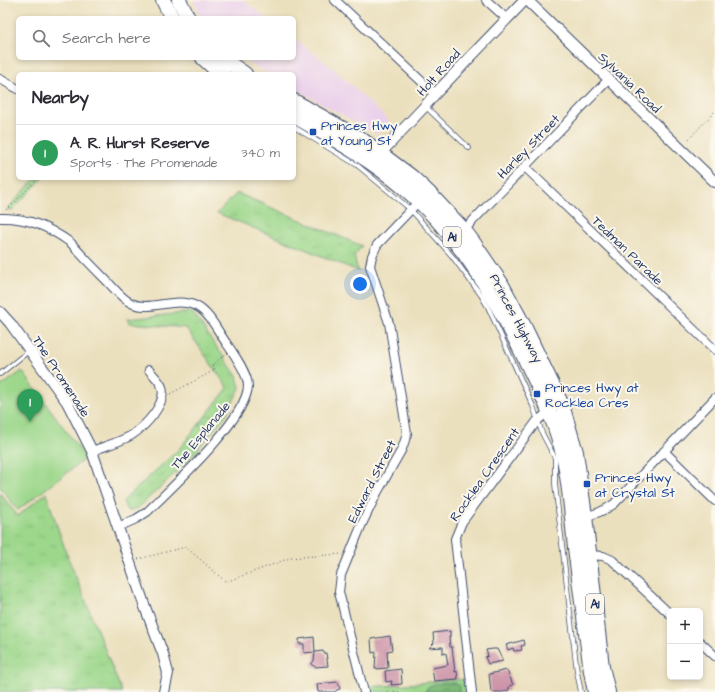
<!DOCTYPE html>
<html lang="en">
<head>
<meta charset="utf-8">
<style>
  :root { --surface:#fff; --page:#f7f7f7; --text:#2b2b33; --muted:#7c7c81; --line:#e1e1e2; --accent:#1a73e8 }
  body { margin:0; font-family:"Architects Daughter",sans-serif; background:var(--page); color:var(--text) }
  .controls { position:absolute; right:12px; bottom:12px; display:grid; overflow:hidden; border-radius:6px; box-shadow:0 2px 6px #0003 }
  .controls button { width:36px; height:36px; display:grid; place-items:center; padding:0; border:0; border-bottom:1px solid var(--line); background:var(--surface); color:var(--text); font:20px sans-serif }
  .you { position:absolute; left:360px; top:284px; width:14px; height:14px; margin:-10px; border:3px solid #fff; border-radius:50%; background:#1a73e8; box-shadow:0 0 0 6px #1a73e833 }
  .badge { display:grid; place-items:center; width:26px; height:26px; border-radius:50%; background:var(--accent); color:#fff; font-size:13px; font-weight:700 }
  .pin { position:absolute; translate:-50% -33px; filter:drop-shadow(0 1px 2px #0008) }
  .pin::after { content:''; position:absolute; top:21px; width:14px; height:12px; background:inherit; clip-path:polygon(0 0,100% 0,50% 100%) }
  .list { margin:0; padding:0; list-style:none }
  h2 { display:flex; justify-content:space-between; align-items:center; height:52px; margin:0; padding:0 16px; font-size:17px }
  h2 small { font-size:13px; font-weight:400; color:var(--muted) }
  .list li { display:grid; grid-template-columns:26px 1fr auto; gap:12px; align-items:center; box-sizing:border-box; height:56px; padding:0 16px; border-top:1px solid var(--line) }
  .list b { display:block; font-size:15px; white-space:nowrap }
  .list p { margin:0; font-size:13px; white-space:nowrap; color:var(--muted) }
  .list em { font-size:13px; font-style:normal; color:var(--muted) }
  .icon { flex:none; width:22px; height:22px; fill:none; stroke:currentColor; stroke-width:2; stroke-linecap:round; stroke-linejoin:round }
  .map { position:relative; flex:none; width:715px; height:692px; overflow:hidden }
  .search { position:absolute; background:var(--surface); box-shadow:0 2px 6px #0003; left:16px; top:16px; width:280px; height:44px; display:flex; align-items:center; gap:10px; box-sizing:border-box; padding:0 14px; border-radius:6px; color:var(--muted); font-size:15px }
  .panel { position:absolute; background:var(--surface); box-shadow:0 2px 6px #0003; left:16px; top:72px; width:280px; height:108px; border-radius:6px }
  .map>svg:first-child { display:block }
  .built { fill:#ebd1eb }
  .grass { fill:url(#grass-tufts); stroke:#5c8374 }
  .forest { fill:url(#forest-crowns); stroke:#4c746a }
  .garden { fill:#9cd78b; stroke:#5c8374 }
  .building { fill:#cd94a9 }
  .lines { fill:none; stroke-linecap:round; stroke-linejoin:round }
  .service-casing { stroke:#3a4a6c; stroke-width:5.5 }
  .minor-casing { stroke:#3a4a6c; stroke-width:10 }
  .tertiary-casing { stroke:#3a4a6c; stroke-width:12 }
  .trunk-casing { stroke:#3a4a6c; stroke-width:16 }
  .path { stroke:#3a4a6c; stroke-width:1; stroke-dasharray:1 3; stroke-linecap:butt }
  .service { stroke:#fff; stroke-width:4 }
  .minor { stroke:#fff; stroke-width:8 }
  .tertiary { stroke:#fff; stroke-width:10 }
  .trunk { stroke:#fff; stroke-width:14 }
  .transit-dot { fill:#1a4fb4; stroke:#fbf7ec; stroke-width:1.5 }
  .labels { text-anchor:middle; stroke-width:4; stroke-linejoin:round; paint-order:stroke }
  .shield { fill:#fbf7ec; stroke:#5e6b89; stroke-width:1 }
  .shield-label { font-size:12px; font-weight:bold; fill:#1b2f5e }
  .street-label { font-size:13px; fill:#1b2f5e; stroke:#fbf7ec }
  .transit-label { font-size:13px; fill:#164399; stroke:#fbf7ec; text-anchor:start }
</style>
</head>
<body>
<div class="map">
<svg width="715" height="692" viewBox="0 0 715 692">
  <defs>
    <pattern id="grass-tufts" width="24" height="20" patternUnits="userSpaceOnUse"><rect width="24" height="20" fill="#9cd78b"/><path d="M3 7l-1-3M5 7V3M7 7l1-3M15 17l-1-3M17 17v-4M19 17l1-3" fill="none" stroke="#86b97a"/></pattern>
    <pattern id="forest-crowns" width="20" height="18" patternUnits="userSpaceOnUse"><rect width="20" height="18" fill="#7db877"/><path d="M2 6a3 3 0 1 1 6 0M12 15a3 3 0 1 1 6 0" fill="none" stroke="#669665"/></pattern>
  </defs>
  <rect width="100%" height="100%" fill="#fbf7ec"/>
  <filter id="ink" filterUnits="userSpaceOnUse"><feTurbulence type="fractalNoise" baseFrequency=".025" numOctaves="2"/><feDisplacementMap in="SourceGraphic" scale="8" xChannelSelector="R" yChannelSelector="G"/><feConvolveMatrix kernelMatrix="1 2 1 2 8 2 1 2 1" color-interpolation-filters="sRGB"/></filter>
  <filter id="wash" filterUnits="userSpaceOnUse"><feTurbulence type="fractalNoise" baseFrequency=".012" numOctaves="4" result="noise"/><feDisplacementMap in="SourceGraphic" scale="16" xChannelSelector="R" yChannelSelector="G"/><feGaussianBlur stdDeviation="0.9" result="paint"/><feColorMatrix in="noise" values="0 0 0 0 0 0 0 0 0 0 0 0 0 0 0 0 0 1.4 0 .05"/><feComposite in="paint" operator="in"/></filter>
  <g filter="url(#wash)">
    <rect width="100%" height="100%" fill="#ebe0be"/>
    <path class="built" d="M194 0H243L266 18H202L198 12Z
      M294 39 332 67 389 121 377 134 372 132 294 88V74H268L240 58H294Z"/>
    <path class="grass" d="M36 178H43L12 210 7 209Z
      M237 193 362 246 354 256 358 271 217 213Z
      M192 312 237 376 240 388 226 415 187 462 138 508 129 511 126 509 123 501 179 449 228 388 186 328 130 323 128 319Z
      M46 493 66 552 122 692H0V493L18 516Z
      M467 679V692H368L369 687Z"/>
    <path class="forest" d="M446 683H456L460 687V692H425C428 683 438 684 446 683Z"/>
    <path class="garden" d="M22 371 86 458 18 510 0 487V387Z"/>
    <g id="blocks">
      <path class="building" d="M450 631V637H449L450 647H452L455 672 457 671 458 679 434 681 432 668 448 665 446 653 443 654V647L429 648 434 643 433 633Z
        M390 636 392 650 387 651 388 668 375 669 376 652 372 653 371 639Z
        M314 637 315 652 304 653V644H299V639Z
        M524 640 525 645 521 646 522 650 514 651 513 648 508 650 506 645Z
        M493 649H497L503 661 488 664 485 657 488 656 486 650Z
        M323 651 324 653H326L328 666 315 667 311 664 314 661 315 652Z
        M401 669 402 684 391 685 392 681 386 682 385 671Z
        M507 670 513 685 509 686V690L503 692H491L489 674Z
        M338 682 340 689 337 690 335 692H318L317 684Z"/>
    </g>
  </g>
  <g filter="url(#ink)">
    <use href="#blocks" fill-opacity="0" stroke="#3a4a6c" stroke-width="1"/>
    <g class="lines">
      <g class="service-casing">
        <path id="service" d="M426 107 469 148
          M294 127 357 165 410 209 452 256 481 295 488 307 533 406 542 433 555 458V484L577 672 581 692
          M0 374 30 350"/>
      </g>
      <g class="minor-casing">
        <path id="minor" d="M335 0 435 94
          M486 0 507 19
          M0 79 18 89
          M525 167 715 350
          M0 218C27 217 49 227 71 243 82 256 94 268 106 280 114 288 121 298 131 303 135 305 141 306 145 306 162 306 180 298 196 306 210 313 218 332 227 344 234 354 248 374 248 386 247 419 171 488 147 512L136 519 118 527
          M464 230 609 79
          M92 451C105 446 120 442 132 435 145 426 167 404 162 387 160 381 153 375 149 370
          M664 451 715 501
          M582 517C595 515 604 511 614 504L715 398
          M590 555 603 556 612 560 670 614
          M700 642 715 656
          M364 692 339 592 341 575 362 524 377 493 402 449 407 434 389 323 370 266 372 256 377 245 419 201
          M472 692 455 539 462 522 537 421 552 409"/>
      </g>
      <g class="tertiary-casing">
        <path id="tertiary" d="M527 0 715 182
          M377 157 425 106 435 94 525 0
          M0 312 10 323 67 402 92 451 145 607 163 654 168 673 164 692"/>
      </g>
      <g class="trunk-casing">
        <path id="trunk" d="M163 0 172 18
          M179 0 188 18
          M203 58 214 68 223 74
          M222 58 245 74
          M294 101 361 139 412 177 428 192 464 230 473 242 501 283 524 326 562 405 576 452 585 516 602 667 608 692
          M294 116C332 138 370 159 403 187 457 232 494 294 524 357 540 390 556 422 564 459 570 488 572 518 575 548 580 589 586 630 591 671L595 692"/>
      </g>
      <path class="path" d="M686 142 715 111
        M6 210 12 205 38 178
        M170 394 215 370 212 365 226 354
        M138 559 186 547 226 582 290 558 341 554
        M386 692 393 691 399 692"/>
      <use href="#service" class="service"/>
      <use href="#minor" class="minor"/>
      <use href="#tertiary" class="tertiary"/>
      <use href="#trunk" class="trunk"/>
    </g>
  </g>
  <g class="transit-dot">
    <rect x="309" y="128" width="8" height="8" rx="2"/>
    <rect x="533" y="390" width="8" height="8" rx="2"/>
    <rect x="583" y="480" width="8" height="8" rx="2"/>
  </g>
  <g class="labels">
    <g class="shield">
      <rect x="443" y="227" width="18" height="20" rx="3"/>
      <rect x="586" y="594" width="18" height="20" rx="3"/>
    </g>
    <g class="shield-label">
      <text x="452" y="241">A1</text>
      <text x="595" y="608">A1</text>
    </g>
    <g class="street-label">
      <text transform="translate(438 72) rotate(-48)" y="5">Holt Road</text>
      <text transform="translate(630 82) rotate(44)" y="5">Sylvania Road</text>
      <text transform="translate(528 146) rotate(-46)" y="5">Harley Street</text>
      <text transform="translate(628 250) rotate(44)" y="5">Tedman Parade</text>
      <text transform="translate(517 318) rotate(62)" y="5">Princes Highway</text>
      <text transform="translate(62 376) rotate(57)" y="5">The Promenade</text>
      <text transform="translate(200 435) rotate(-50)" y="5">The Esplanade</text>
      <text transform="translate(484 474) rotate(-55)" y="5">Rocklea Crescent</text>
      <text transform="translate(371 481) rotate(-63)" y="5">Edward Street</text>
    </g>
    <g class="transit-label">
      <text x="321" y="130">Princes Hwy<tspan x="321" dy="15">at Young St</tspan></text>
      <text x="545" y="392">Princes Hwy at<tspan x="545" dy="15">Rocklea Cres</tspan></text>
      <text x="595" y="482">Princes Hwy<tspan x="595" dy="15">at Crystal St</tspan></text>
    </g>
  </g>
</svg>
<div class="controls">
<button>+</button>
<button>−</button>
</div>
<div class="you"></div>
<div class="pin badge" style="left:30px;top:422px;background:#2e9e5b">1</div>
<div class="search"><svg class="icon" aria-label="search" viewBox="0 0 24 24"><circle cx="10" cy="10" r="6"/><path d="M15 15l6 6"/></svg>Search here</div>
<section class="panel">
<h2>Nearby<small></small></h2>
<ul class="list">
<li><span class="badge" style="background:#2e9e5b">1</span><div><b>A. R. Hurst Reserve</b><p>Sports · The Promenade</p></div><em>340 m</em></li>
</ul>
</section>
</div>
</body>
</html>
